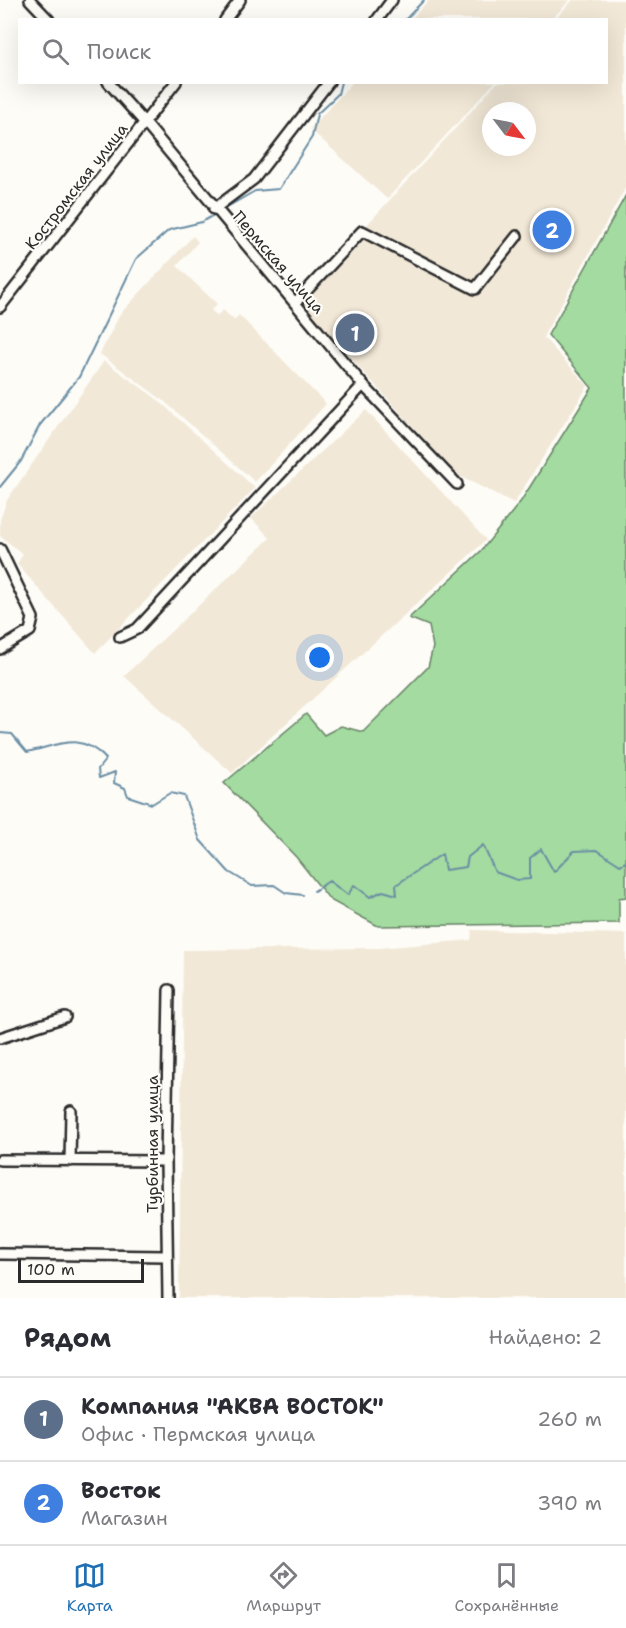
<!DOCTYPE html>
<html lang="ru">
<head>
<meta charset="utf-8">
<style>
  :root { --surface:#fff; --page:#f7f7f7; --text:#2b2b33; --muted:#7c7c81; --line:#e1e1e2; --accent:#1f6fb2 }
  body { margin:0; font-family:"Shantell Sans",sans-serif; background:var(--page); color:var(--text) }
  .compass { position:absolute; left:482px; top:102px; width:54px; height:54px; border-radius:50%; background:var(--surface); box-shadow:0 6px 24px #0002; rotate:122deg }
  .scale { position:absolute; left:18px; bottom:15px; width:126px; box-sizing:border-box; padding-left:6px; border:3px solid #2b2b2b; border-top:0; font-size:16px; line-height:21px; white-space:nowrap; color:#2b2b2b; -webkit-text-stroke:4px #fdfcf7; paint-order:stroke }
  .you { position:absolute; left:320px; top:658px; width:21px; height:21px; margin:-15px; border:4px solid #fff; border-radius:50%; background:#1a73e8; box-shadow:0 0 0 9px #1a73e833 }
  .badge { display:grid; place-items:center; width:39px; height:39px; border-radius:50%; background:var(--accent); color:#fff; font-size:20px; font-weight:700 }
  .pin { position:absolute; translate:-50% -50%; border:3px solid #fff; box-shadow:0 2px 6px #0006 }
  .list { margin:0; padding:0; list-style:none }
  h2 { display:flex; justify-content:space-between; align-items:center; height:78px; margin:0; padding:0 24px; font-size:26px }
  h2 small { font-size:20px; font-weight:400; color:var(--muted) }
  .list li { display:grid; grid-template-columns:39px 1fr auto; gap:18px; align-items:center; box-sizing:border-box; height:84px; padding:0 24px; border-top:2px solid var(--line) }
  .list b { display:block; font-size:22px; white-space:nowrap }
  .list p { margin:0; font-size:20px; white-space:nowrap; color:var(--muted) }
  .list em { font-size:20px; font-style:normal; color:var(--muted) }
  .icon { flex:none; width:33px; height:33px; fill:none; stroke:currentColor; stroke-width:2; stroke-linecap:round; stroke-linejoin:round }
  .map { position:relative; flex:none; width:626px; height:1298px; overflow:hidden }
  .search { position:absolute; background:var(--surface); box-shadow:0 6px 24px #0002; left:18px; right:18px; top:18px; height:66px; display:flex; align-items:center; gap:15px; box-sizing:border-box; padding:0 21px; border-radius:0px; color:var(--muted); font-size:22px }
  .sheet { height:246px; background:var(--surface) }
  nav { display:flex; justify-content:space-around; align-items:center; box-sizing:border-box; height:84px; border-top:2px solid var(--line); background:var(--surface); font-size:16px; color:var(--muted) }
  nav a { display:grid; justify-items:center; gap:3px }
  nav .on { color:var(--accent) }
  .map>svg:first-child { display:block }
  .built { fill:#f2e8d7; fill-rule:evenodd }
  .green { fill:#a3dba0; stroke:#678366; stroke-width:1.5 }
  .lines { fill:none; stroke-linecap:round; stroke-linejoin:round }
  .stream { stroke:#6b8ea4; stroke-width:2 }
  .minor-casing { stroke:#2b2b2b; stroke-width:14 }
  .minor { stroke:#fdfcf7; stroke-width:9 }
  .labels { text-anchor:middle; stroke-width:4.5; stroke-linejoin:round; paint-order:stroke }
  .street-label { font-size:16px; fill:#2b2b2b; stroke:#fdfcf7 }
</style>
</head>
<body>
<div class="map">
<svg width="626" height="1298" viewBox="0 0 626 1298">
  <rect width="100%" height="100%" fill="#fdfcf7"/>
  <filter id="ink" filterUnits="userSpaceOnUse"><feTurbulence type="fractalNoise" baseFrequency=".0167" numOctaves="2"/><feDisplacementMap in="SourceGraphic" scale="12" xChannelSelector="R" yChannelSelector="G"/><feConvolveMatrix kernelMatrix="1 2 1 2 8 2 1 2 1" color-interpolation-filters="sRGB"/></filter>
  <g filter="url(#ink)">
    <path class="built" d="M429 0H570L552 19H411Z
      M573 0H626V187L543 337 588 386 514 503 457 475 298 300 497 83 606 82V20L555 19ZM491 111H527V147H491Z
      M353 82H494V83L387 199 310 129Z
      M193 236 198 242 177 266 217 304 211 310 217 316 223 310 234 320 239 315 326 404 255 482 164 401 100 354 120 314Z
      M104 361 157 399 255 488 95 653 17 564 23 554 0 536V520L7 500Z
      M366 410 486 540 232 773 124 676 270 538 251 518Z
      M472 930 626 934V1298H179L183 950 379 948 471 940Z"/>
    <path class="green" d="M626 195V897L619 898V923L378 926 330 900 296 857 224 783 306 714 324 735 341 726 363 732 428 667 433 647 429 626 409 618 481 551 521 501 592 388 548 335Z"/>
    <g class="lines">
      <path class="stream" d="M405 20 424 0
        M222 210 255 191 279 189 312 137 317 114 338 94 341 82
        M0 487 21 461 40 425 79 377 136 259 169 230 202 222 217 213
        M0 733 12 734 27 752C59 745 81 731 106 759L98 769 99 778 115 772 114 783 125 788 128 796 152 804 170 793 184 796 200 840 229 872 252 886 274 885 286 893 303 895
        M314 891 329 881 348 895 354 885 370 897 383 891 397 895 396 885 442 854 445 870 466 867 468 857 483 845 495 872 517 880 530 879V858L541 849 554 872 574 851 597 850 620 865 626 862"/>
      <g class="minor-casing">
        <path id="minor" d="M30 0 49 20
          M225 20 240 0
          M377 20 392 0
          M108 82 145 123 363 385 457 484
          M214 209 254 179 329 82
          M295 303 362 231 475 289 517 236
          M0 307 176 82
          M0 549 33 618 30 631 0 649
          M120 637 137 629 363 385
          M0 1038 65 1017
          M0 1160 166 1161
          M70 1161 71 1111
          M0 1254 167 1256
          M168 1298 166 1161 169 990"/>
      </g>
      <use href="#minor" class="minor"/>
    </g>
  </g>
  <g class="labels">
    <g class="street-label">
      <text transform="translate(76 186) rotate(-52)" y="6">Костромская улица</text>
      <text transform="translate(279 262) rotate(49)" y="6">Пермская улица</text>
      <text transform="translate(152 1144) rotate(-90)" y="6">Турбинная улица</text>
    </g>
  </g>
</svg>
<svg class="compass" viewBox="-18 -18 36 36"><path d="M0-13l5 13h-10z" fill="#e53935"/><path d="M0 13l5-13h-10z" fill="#7c7c81"/></svg>
<div class="scale">100 m</div>
<div class="you"></div>
<div class="pin badge" style="left:355px;top:333px;background:#5c6f8a">1</div>
<div class="pin badge" style="left:552px;top:230px;background:#3f7fe0">2</div>
<div class="search"><svg class="icon" aria-label="search" viewBox="0 0 24 24"><circle cx="10" cy="10" r="6"/><path d="M15 15l6 6"/></svg>Поиск</div>
</div>
<section class="sheet">
<h2>Рядом<small>Найдено: 2</small></h2>
<ul class="list">
<li><span class="badge" style="background:#5c6f8a">1</span><div><b>Компания &quot;АКВА ВОСТОК&quot;</b><p>Офис · Пермская улица</p></div><em>260 m</em></li>
<li><span class="badge" style="background:#3f7fe0">2</span><div><b>Восток</b><p>Магазин</p></div><em>390 m</em></li>
</ul>
</section>
<nav>
<a class="on"><svg class="icon" aria-label="map" viewBox="0 0 24 24"><path d="M3 6l6-2 6 2 6-2v14l-6 2-6-2-6 2zM9 4v14M15 6v14"/></svg>Карта</a>
<a><svg class="icon" aria-label="directions" viewBox="0 0 24 24"><path d="M12 3l9 9-9 9-9-9zM9 14v-3h6M13 9l2 2-2 2"/></svg>Маршрут</a>
<a><svg class="icon" aria-label="saved" viewBox="0 0 24 24"><path d="M7 4h10v16l-5-4-5 4z"/></svg>Сохранённые</a>
</nav>
</body>
</html>
